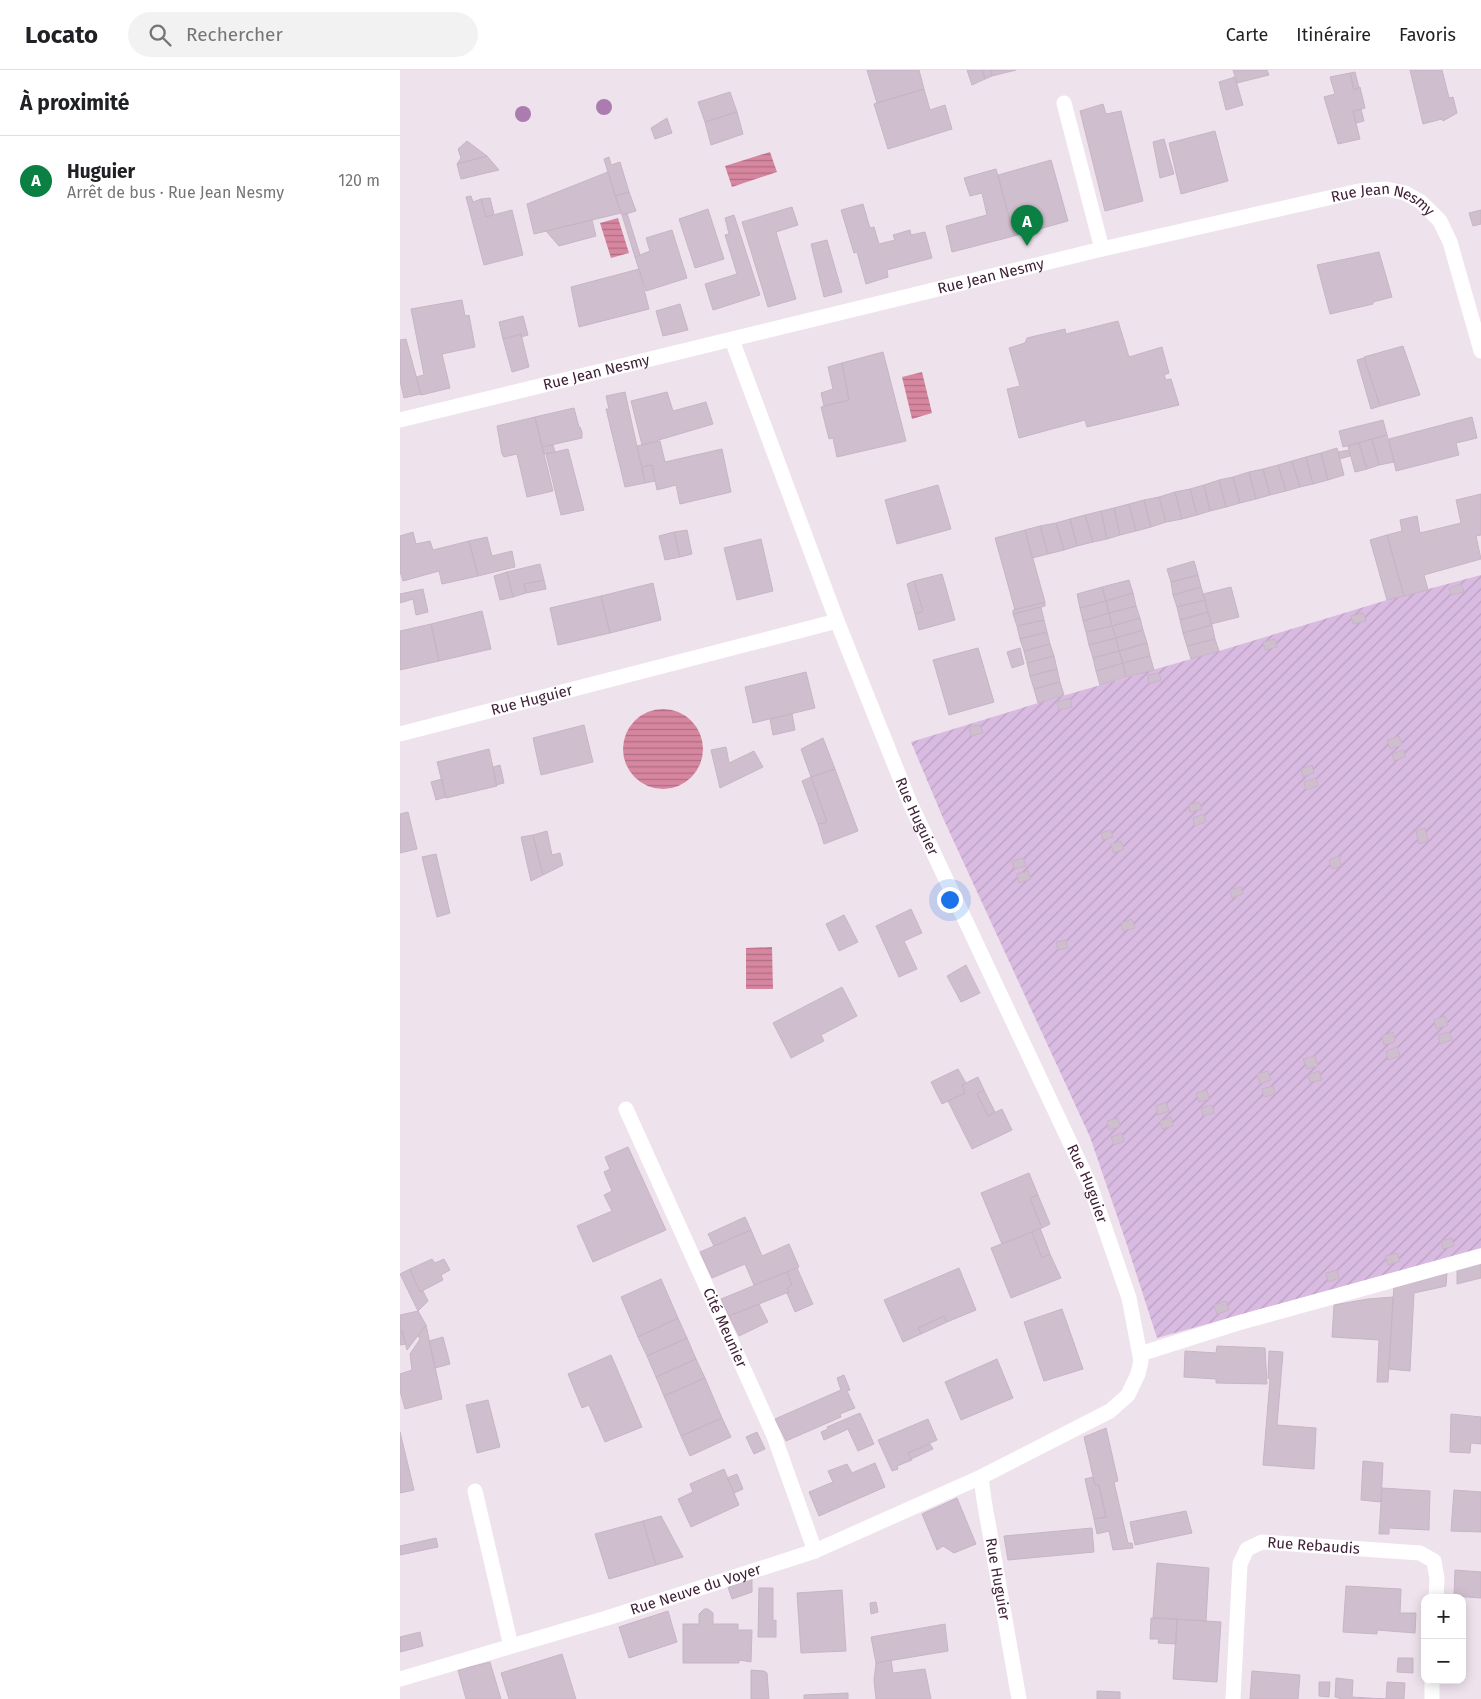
<!DOCTYPE html>
<html lang="fr">
<head>
<meta charset="utf-8">
<style>
  :root { --surface:#fff; --page:#f2f2f2; --text:#202124; --muted:#757577; --line:#e0e0e0; --accent:#0b8043 }
  body { margin:0; font-family:"Fira Sans",sans-serif; background:var(--page); color:var(--text) }
  .controls { position:absolute; right:15px; bottom:15px; display:grid; overflow:hidden; border-radius:10px; box-shadow:0 2px 12px #0003 }
  .controls button { width:45px; height:45px; display:grid; place-items:center; padding:0; border:0; border-bottom:1px solid var(--line); background:var(--surface); color:var(--text); font:25px sans-serif }
  .you { position:absolute; left:549px; top:829px; width:18px; height:18px; margin:-12px; border:4px solid #fff; border-radius:50%; background:#1a73e8; box-shadow:0 0 0 8px #1a73e833 }
  .badge { display:grid; place-items:center; width:32px; height:32px; border-radius:50%; background:var(--accent); color:#fff; font-size:16px; font-weight:700 }
  .pin { position:absolute; translate:-50% -41px; filter:drop-shadow(0 1px 2px #0008) }
  .pin::after { content:''; position:absolute; top:26px; width:18px; height:15px; background:inherit; clip-path:polygon(0 0,100% 0,50% 100%) }
  .list { margin:0; padding:0; list-style:none }
  h2 { display:flex; justify-content:space-between; align-items:center; height:65px; margin:0; padding:0 20px; font-size:21px }
  h2 small { font-size:16px; font-weight:400; color:var(--muted) }
  .list li { display:grid; grid-template-columns:32px 1fr auto; gap:15px; align-items:center; box-sizing:border-box; height:90px; padding:0 20px; border-top:1px solid var(--line) }
  .list b { display:block; font-size:19px; white-space:nowrap }
  .list p { margin:0; font-size:16px; white-space:nowrap; color:var(--muted) }
  .list em { font-size:16px; font-style:normal; color:var(--muted) }
  .icon { flex:none; width:28px; height:28px; fill:none; stroke:currentColor; stroke-width:2; stroke-linecap:round; stroke-linejoin:round }
  .map { position:relative; flex:none; width:1081px; height:1629px; overflow:hidden }
  header { display:flex; align-items:center; gap:30px; box-sizing:border-box; height:70px; padding:0 25px; background:var(--surface); border-bottom:1px solid var(--line) }
  header strong { font-size:24px }
  nav { display:flex; gap:28px; margin-inline-start:auto; font-size:18px }
  .search { width:350px; height:45px; background:var(--page); display:flex; align-items:center; gap:12px; box-sizing:border-box; padding:0 18px; border-radius:28px; color:var(--muted); font-size:19px }
  main { display:flex }
  aside { flex:1; background:var(--surface) }
  .map>svg:first-child { display:block }
  .garden { fill:url(#garden-furrows) }
  .water { fill:url(#water-rules) }
  .building { fill:#cfbfce; stroke:#c8b4c6 }
  .lines { fill:none; stroke-linecap:round; stroke-linejoin:round }
  .lane { stroke:#fff; stroke-width:15 }
  .street { stroke:#fff; stroke-width:15 }
  .tree { fill:#ab7caf }
  .labels { text-anchor:middle; stroke-width:4; stroke-linejoin:round; paint-order:stroke }
  .street-label { font-size:15px; fill:#412139; stroke:#faf4fa }
</style>
</head>
<body>
<header>
<strong>Locato</strong>
<div class="search"><svg class="icon" aria-label="search" viewBox="0 0 24 24"><circle cx="10" cy="10" r="6"/><path d="M15 15l6 6"/></svg>Rechercher</div>
<nav><a>Carte</a><a>Itinéraire</a><a>Favoris</a></nav>
</header>
<main>
<aside>
<h2>À proximité<small></small></h2>
<ul class="list">
<li><span class="badge">A</span><div><b>Huguier</b><p>Arrêt de bus · Rue Jean Nesmy</p></div><em>120 m</em></li>
</ul>
</aside>
<div class="map">
<svg width="1081" height="1629" viewBox="0 0 1081 1629">
  <defs>
    <pattern id="garden-furrows" width="10" height="10" patternUnits="userSpaceOnUse" patternTransform="scale(1.25)"><rect width="10" height="10" fill="#d9bae1"/><path d="M-1 1l2-2M0 10L10 0M9 11l2-2" fill="none" stroke="#bba0c2"/></pattern>
    <pattern id="water-rules" width="6" height="5" patternUnits="userSpaceOnUse" patternTransform="scale(1.25)"><rect width="6" height="5" fill="#d786a0"/><path d="M0 2.5h6" fill="none" stroke="#b06d83"/></pattern>
  </defs>
  <rect width="100%" height="100%" fill="#eee3ed"/>
  <path class="garden" d="M1081 505V1178L757 1268 726 1172 690 1067 543 748 511 672 638 633 819 581 987 530Z"/>
  <path class="water" d="M370 82 377 102 332 117 325 96Z
    M218 148 229 183 211 188 200 153Z
    M522 302 532 343 512 349 502 307Z
    M223 679a40 40 0 1 1 80 0a40 40 0 1 1-80 0Z
    M372 877 373 919H346V878Z"/>
  <path class="building" d="M467 0H519L524 19 477 33Z
    M567 0H582L585 9 572 15Z
    M582 0H591L592 6 585 9Z
    M591 0H616L592 6Z
    M833 0H867L869 5 837 13Z
    M1010 0H1042L1049 28 1053 27 1057 43 1043 51 1042 49 1023 54Z
    M955 2 959 18 954 20 950 3Z
    M950 3 954 20 960 17 965 38 953 41 960 69 938 74 924 27 935 24 930 7Z
    M835 7 843 35 826 40 819 12Z
    M524 19 530 40 545 35 552 59 488 79 474 34Z
    M330 22 337 42 305 52 298 32Z
    M703 34 706 44 721 41 743 131 705 141 680 41Z
    M961 39 964 51 956 53 953 41Z
    M337 42 343 64 311 75 305 52Z
    M267 48 272 63 255 69 251 58Z
    M815 61 828 111 781 124 769 73Z
    M764 69 774 104 760 108 753 72Z
    M67 71 87 86 57 94 61 88 58 79Z
    M87 86 99 100 61 109 57 94Z
    M209 87 211 95 220 92 229 122 215 126 204 89Z
    M651 90 668 151 614 166 598 105Z
    M596 99 614 166 552 182 546 156 587 145 582 123 570 126 564 108Z
    M208 102 221 143 134 164 127 134Z
    M229 122 236 141 222 145 215 126Z
    M71 126 73 132 81 129 86 147 112 140 123 185 84 195 66 127Z
    M90 128 94 144 86 147 81 129Z
    M463 134 470 158 474 157 479 174 495 170 493 165 510 160 511 165 525 162 532 188 487 200 488 207 466 214 457 182 454 183 441 140Z
    M392 137 398 155 376 162 396 229 368 237 342 152Z
    M308 139 324 189 295 198 279 149Z
    M1081 140V154L1073 156 1069 143Z
    M227 143 240 185 235 187 222 145Z
    M334 145 360 225 313 240 305 214 337 204 325 165 329 164 325 148Z
    M192 150 196 166 159 176 146 161Z
    M272 160 287 208 246 221 235 187 250 181 246 168Z
    M427 170 442 222 424 227 411 174Z
    M979 182 992 227 973 232V234L930 244 917 195Z
    M239 199 249 239 179 257 171 217Z
    M62 230 65 246 69 245 75 277 42 284 50 318 21 325 16 307 24 305 11 239Z
    M280 234 288 260 263 266 256 241Z
    M123 246 128 265 121 267V264L103 269 99 252Z
    M718 251 729 287 762 277 769 303 764 305 766 310 771 309 779 335 687 357 685 350 619 368 607 319 620 316 609 278 625 273 627 268 665 259 666 264Z
    M121 264 129 297 112 302 103 269Z
    M6 269 21 324 4 328 0 311V270Z
    M1003 276 1020 325 980 336 964 287Z
    M483 282 506 371 437 387 433 368 429 369 421 337 449 330 442 293Z
    M964 288 980 336 971 339 957 290Z
    M442 293 449 330 424 336 421 323 433 319 428 297Z
    M225 322 245 413 225 417 206 339H209L206 326Z
    M267 322 273 341 306 332 313 354 242 375 231 331Z
    M174 338 179 357H180L182 362V368L142 377 135 347Z
    M135 347 153 421 127 427 117 384 104 387 102 384 97 356Z
    M1072 347 1077 368 1056 373 1059 385 996 401 989 369Z
    M983 350 987 365 943 377 939 361Z
    M987 365 994 392 979 395 972 369Z
    M972 369 979 395 967 399 959 373Z
    M260 371 265 392 322 379 331 422 280 434 276 415 257 420 252 395 242 397 237 376Z
    M959 373 967 399 955 402 948 376Z
    M153 375 155 382 144 384 142 377Z
    M937 378 944 405 928 410 921 383Z
    M168 379 184 440 161 445 146 384Z
    M949 380 950 386 940 389 938 382Z
    M921 383 928 410 913 414 906 387Z
    M906 387 913 414 900 417 892 391Z
    M892 391 900 417 886 421 878 395Z
    M252 395 255 411 245 413 242 397Z
    M878 395 886 421 870 425 863 399Z
    M863 399 870 425 856 429 849 402Z
    M849 402 856 429 840 433 833 407Z
    M833 407 840 433 826 437 819 410Z
    M819 410 826 437 810 441 804 415Z
    M538 415 551 459 497 474 485 430Z
    M804 415 810 441 797 445 790 419Z
    M790 419 797 445 782 449 775 422Z
    M775 422 782 449 766 452 759 427Z
    M1081 424V465L1076 466 1081 489 1024 505 1028 520 1004 526 987 465 1002 461 1000 450 1017 446 1020 463 1061 453 1056 430Z
    M759 427 766 452 751 457 744 430Z
    M744 430 751 457 736 461 729 434Z
    M729 434 736 461 720 465 714 438Z
    M714 438 720 465 707 469 701 441Z
    M701 441 707 469 693 472 685 445Z
    M685 445 693 472 677 476 670 449Z
    M670 449 677 476 664 480 656 453Z
    M656 453 664 480 648 484 640 456Z
    M640 456 648 484 632 488 625 460Z
    M287 460 292 484 280 487 274 462Z
    M625 460 645 532 615 540 595 468Z
    M13 462 16 474 30 471 33 480 69 471 78 506 42 514 39 501 3 511 0 501V466Z
    M274 462 280 487 265 490 259 466Z
    M987 465 1004 526 987 530 970 470Z
    M87 467 92 486 112 481 115 497 78 506 69 471Z
    M361 469 373 521 337 530 324 478Z
    M794 491 798 505 771 512 767 499Z
    M140 494 144 510 124 514 126 523 113 527 107 502Z
    M107 502 113 527 100 530 94 506Z
    M542 504 555 550 519 560 515 544 523 541 514 511Z
    M798 505 801 517 773 525 771 512Z
    M144 510 146 519 126 523 124 514Z
    M729 510 733 523 706 531 702 517Z
    M514 511 523 541 515 544 507 514Z
    M253 513 261 550 210 563 201 526Z
    M1061 514 1064 522 1051 525 1049 518Z
    M702 517 706 531 680 538 677 524Z
    M801 517 805 530 777 537 773 525Z
    M831 517 839 547 811 554 803 524Z
    M23 519 28 542 16 545 13 529 0 533V524Z
    M733 523 736 536 709 543 706 531Z
    M201 526 210 563 158 575 150 538Z
    M805 530 808 542 780 550 777 537Z
    M706 531 709 543 683 551 680 538Z
    M645 532V536L613 544V540Z
    M736 536 740 548 712 556 709 543Z
    M641 537 644 550 617 556 613 544Z
    M82 541 91 579 39 591 31 554Z
    M808 542 812 555 783 563 780 550Z
    M709 543 712 556 686 562 683 551Z
    M963 543 966 551 953 554 951 546Z
    M740 548 743 560 716 568 712 556Z
    M644 550 647 562 620 569 617 556Z
    M31 554 39 591 0 600V561Z
    M812 555 815 569 787 576 783 563Z
    M712 556 716 568 689 575 686 562Z
    M743 560 747 573 719 581 716 568Z
    M647 562 650 574 624 581 620 569Z
    M716 568 719 581 693 588 689 575Z
    M815 569 819 581 791 589 787 576Z
    M875 569 877 577 865 580 863 572Z
    M747 573 750 586 723 593 719 581Z
    M650 574 654 586 627 593 624 581Z
    M578 578 594 632 549 645 533 590Z
    M620 578 624 594 612 598 607 582Z
    M719 581 723 593 696 601 693 588Z
    M654 586 657 599 630 606 627 593Z
    M750 586 754 600 726 607 723 593Z
    M723 593 726 607 700 615 696 601Z
    M657 599 660 612 634 619 630 606Z
    M406 602 415 638 353 653 345 617Z
    M759 603 761 610 749 614 748 605Z
    M660 612 664 625 638 633 634 619Z
    M670 628 672 637 659 640 657 632Z
    M392 644 395 660 373 665 370 649Z
    M184 655 193 692 141 705 133 668Z
    M580 655 583 663 571 666 569 657Z
    M999 666 1002 675 990 679 987 670Z
    M423 668 435 699 411 707 401 679Z
    M326 677 329 693 354 681 363 697 320 718 311 680Z
    M89 679 97 716 46 728 37 692Z
    M1004 680 1005 687 994 691 992 684Z
    M100 695 104 713 96 715 93 697Z
    M912 695 914 703 903 707 901 699Z
    M435 699 458 761 424 774 418 754 427 752 411 707Z
    M411 707 427 752 418 754 402 711Z
    M916 708 918 716 906 720 904 712Z
    M42 709 46 727 36 730 31 712Z
    M799 732 802 739 790 742 789 735Z
    M8 742 17 779 0 783V744Z
    M804 744 806 752 794 756 793 748Z
    M1025 758 1028 771 1019 774 1016 761Z
    M711 760 713 767 703 770 701 763Z
    M147 761 152 785 160 783 163 795 143 805 133 765Z
    M133 765 143 805 131 811 121 767Z
    M721 771 724 779 713 783 711 774Z
    M36 784 50 843 37 847 22 787Z
    M939 786 941 796 932 799 929 790Z
    M623 788 626 796 614 799 612 791Z
    M628 801 631 809 619 813 617 804Z
    M841 817 843 824 832 828 830 820Z
    M511 839 522 863 504 871 517 899 499 907 476 856Z
    M444 845 458 872 439 881 426 854Z
    M732 849 735 858 723 861 721 853Z
    M666 870 668 878 658 880 656 872Z
    M566 895 580 923 561 932 547 906Z
    M442 917 457 946 421 965 424 971 391 988 373 953Z
    M1045 946 1048 955 1036 959 1034 950Z
    M993 962 995 972 984 975 982 966Z
    M1049 962 1052 970 1040 974 1038 965Z
    M997 977 1000 986 988 990 986 981Z
    M915 986 918 996 907 999 903 989Z
    M558 999 566 1013 562 1015 565 1023 542 1034 531 1012Z
    M868 1001 871 1010 860 1014 857 1004Z
    M919 1001 922 1010 910 1012 908 1005Z
    M578 1007 584 1020 577 1024 588 1046 602 1039 612 1060 572 1079 548 1031 565 1023 562 1015Z
    M873 1016 875 1024 864 1027 862 1019Z
    M584 1020 595 1042 588 1046 577 1024Z
    M807 1020 809 1029 799 1032 796 1023Z
    M766 1032 769 1041 758 1045 756 1036Z
    M812 1035 814 1043 803 1046 801 1038Z
    M771 1047 773 1056 762 1059 760 1051Z
    M718 1048 720 1057 709 1060 707 1051Z
    M722 1063 724 1071 714 1075 711 1067Z
    M228 1077 266 1160 193 1192 177 1156 212 1141 204 1125 212 1121 204 1102 210 1099 205 1087Z
    M629 1103 638 1125 630 1128 642 1158 602 1174 581 1123Z
    M638 1125 650 1154 642 1158 630 1128Z
    M345 1147 351 1160 314 1176 308 1164Z
    M640 1158 650 1184 642 1188 632 1162Z
    M351 1160 362 1186 389 1174 399 1197 354 1215 345 1194 312 1208 300 1182Z
    M632 1162 642 1188 650 1184 661 1208 611 1228 591 1178Z
    M1052 1168 1054 1176 1043 1179 1041 1171Z
    M997 1183 1000 1191 988 1195 985 1186Z
    M32 1189 35 1193 44 1189 50 1200 41 1205 43 1210 20 1222 10 1199Z
    M1081 1193V1208L1057 1214V1199Z
    M397 1198 413 1234 395 1242 387 1223 389 1222 387 1218 392 1215 387 1202Z
    M559 1198 576 1240 547 1252 544 1246 518 1258 521 1264 503 1272 484 1230Z
    M10 1199 20 1222 23 1221 28 1231 18 1241 0 1204Z
    M937 1200 939 1208 928 1212 926 1203Z
    M387 1202 392 1215 387 1218 389 1222 329 1246 321 1229Z
    M1047 1202 1046 1216 1014 1223 1010 1301 989 1299 994 1215Z
    M261 1209 278 1248 238 1267 221 1227Z
    M993 1227 988 1312H977L979 1270 932 1267 934 1235 968 1229Z
    M826 1231 829 1240 817 1244 814 1235Z
    M359 1234 368 1252 339 1266 329 1246Z
    M662 1239 683 1299 644 1311 624 1252Z
    M18 1241 26 1255 7 1280 2 1260 0 1261V1245Z
    M544 1246 547 1252 521 1264 518 1258Z
    M278 1248 287 1268 247 1286 238 1267Z
    M26 1255 42 1329 5 1339 0 1321V1304L12 1300 10 1284 20 1269 18 1266Z
    M2 1260 6 1274 0 1275V1261Z
    M43 1267 50 1294 35 1298 29 1271Z
    M287 1268 296 1289 256 1307 247 1286Z
    M817 1276 865 1278 867 1314 816 1313V1309L784 1307 785 1281 816 1283Z
    M869 1281 883 1282 877 1355 916 1358 914 1399 863 1395 870 1309 868 1308Z
    M211 1285 242 1357 205 1372 189 1335 182 1338 168 1304Z
    M296 1289 305 1308 264 1326 256 1307Z
    M597 1289 613 1328 561 1350 545 1312Z
    M444 1305 450 1320 447 1321 455 1338 440 1344 441 1347 386 1371 375 1349 441 1320 437 1308Z
    M305 1308 322 1348 281 1366 264 1326Z
    M88 1330 100 1377 77 1383 66 1335Z
    M460 1343 474 1374 458 1381 448 1359 424 1370 421 1362 428 1359 427 1357Z
    M1051 1344 1081 1347V1374L1071 1373 1070 1383 1050 1382Z
    M322 1348 331 1367 290 1386 281 1366Z
    M528 1349 537 1370 508 1383 512 1390 497 1396 498 1399 492 1401 478 1370Z
    M706 1358 718 1411 714 1412 728 1473H732L733 1478 713 1480 709 1461 697 1464 694 1449 706 1447 699 1415H695L684 1367Z
    M0 1362 14 1420 0 1423Z
    M357 1362 365 1379 354 1384 346 1367Z
    M530 1374 533 1379 511 1389 508 1383Z
    M963 1391 983 1393 981 1432 961 1430Z
    M475 1393 485 1417 419 1446 409 1422 433 1412 428 1401 447 1394 452 1403Z
    M324 1399 339 1435 291 1457 278 1429 293 1422 290 1414Z
    M337 1404 343 1419 334 1423 327 1408Z
    M693 1407 695 1415H699L706 1447 694 1449 685 1409Z
    M982 1418 1030 1421 1029 1460 989 1458V1464H979Z
    M1054 1420 1081 1422V1462L1051 1461Z
    M557 1428 576 1474 554 1483 543 1476 537 1480 522 1444Z
    M786 1441 792 1463 735 1475 730 1452Z
    M261 1446 283 1487 256 1495 243 1451Z
    M243 1451 256 1495 209 1509 195 1464Z
    M692 1458 694 1482 608 1490 604 1466Z
    M36 1468 38 1477 0 1485V1476Z
    M757 1493 809 1498 806 1551 753 1548Z
    M1055 1500 1081 1502V1528L1054 1526Z
    M352 1509V1522L332 1529 328 1517Z
    M946 1516 1001 1519 1000 1543H1016L1015 1563 977 1560V1564L943 1562Z
    M359 1518H373V1551L376 1550V1567H358Z
    M442 1520 446 1581 401 1583 397 1523Z
    M476 1532 478 1542 471 1544 470 1533Z
    M304 1539H308L313 1543V1554H338V1560H352L351 1592 339 1590V1593H283V1554H299V1544Z
    M268 1541 277 1572 229 1588 219 1557Z
    M751 1548 777 1549 776 1574 758 1573 759 1569H750Z
    M777 1549 821 1552 817 1612 773 1609Z
    M545 1554 548 1581 476 1593 471 1567Z
    M20 1562 23 1576 0 1582V1567Z
    M162 1584 176 1629H109L101 1603Z
    M998 1588H1013V1603L997 1602Z
    M491 1590 493 1603 525 1599 531 1629H476L474 1610 476 1593Z
    M90 1592 101 1629H66L58 1600Z
    M351 1600 364 1601 367 1603 369 1629H351Z
    M852 1601 900 1605 898 1629H850Z
    M936 1608 953 1610 952 1627 986 1629 987 1612 1005 1613 1004 1629H942L935 1627Z
    M919 1612H930L929 1627 919 1626Z
    M697 1621 720 1622V1629H697Z
    M448 1623V1629H404V1625Z"/>
  <g class="lines">
    <g class="lane">
      <path d="M664 33 702 179"/>
      <path id="s1" d="M226 1039 374 1366 415 1481"/>
      <path d="M75 1421 111 1576"/>
    </g>
    <g class="street">
      <path id="s2" d="M332 270 437 551 510 733 690 1115 729 1228 741 1291 738 1304 728 1325 710 1341 581 1407 584 1430 619 1629"/>
      <path id="s3" d="M0 350 702 179 959 121 986 119 1005 123 1021 132 1040 151 1050 172 1081 281"/>
      <path id="s4" d="M0 664 437 551"/>
      <path d="M740 1284 838 1253 1081 1186"/>
      <path id="s5" d="M0 1609 207 1548 415 1481 581 1407"/>
      <path id="s6" d="M833 1629 840 1494 847 1479 862 1472 1020 1483 1034 1491 1037 1509 1036 1528"/>
      <path d="M1032 1629V1610"/>
    </g>
  </g>
  <g class="tree">
    <circle cx="204" cy="37" r="8"/>
    <circle cx="123" cy="44" r="8"/>
  </g>
  <g class="labels">
    <g class="street-label">
      <text dy="5" stroke="none"><textPath href="#s3" startOffset="1012">Rue Jean Nesmy</textPath></text>
      <text dy="5" stroke="none"><textPath href="#s3" startOffset="608">Rue Jean Nesmy</textPath></text>
      <text dy="5" stroke="none"><textPath href="#s3" startOffset="202">Rue Jean Nesmy</textPath></text>
      <text dy="5" stroke="none"><textPath href="#s4" startOffset="136">Rue Huguier</textPath></text>
      <text dy="5" stroke="none"><textPath href="#s2" startOffset="511">Rue Huguier</textPath></text>
      <text dy="5" stroke="none"><textPath href="#s2" startOffset="916">Rue Huguier</textPath></text>
      <text dy="5" stroke="none"><textPath href="#s1" startOffset="240">Cité Meunier</textPath></text>
      <text dy="5" stroke="none"><textPath href="#s6" startOffset="220">Rue Rebaudis</textPath></text>
      <text dy="5" stroke="none"><textPath href="#s2" startOffset="1411">Rue Huguier</textPath></text>
      <text dy="5" stroke="none"><textPath href="#s5" startOffset="309">Rue Neuve du Voyer</textPath></text>
    </g>
  </g>
</svg>
<div class="controls">
<button>+</button>
<button>−</button>
</div>
<div class="you"></div>
<div class="pin badge" style="left:627px;top:176px">A</div>
</div>
</main>
</body>
</html>
